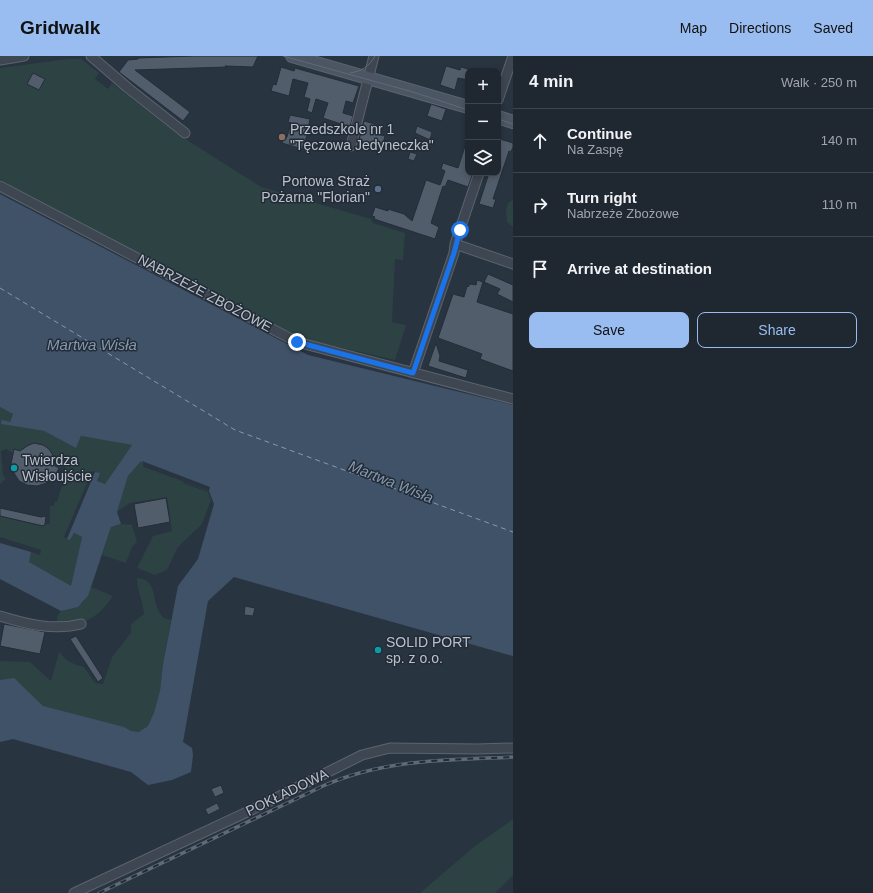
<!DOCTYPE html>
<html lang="en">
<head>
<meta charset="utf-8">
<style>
  :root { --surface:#1f2731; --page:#2c333d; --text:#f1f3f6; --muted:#a1a5ab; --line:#3c444d; --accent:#99bdf0 }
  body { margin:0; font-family:Arial,sans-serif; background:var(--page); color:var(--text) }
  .controls { position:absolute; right:12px; top:12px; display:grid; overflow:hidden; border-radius:8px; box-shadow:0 2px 6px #0003 }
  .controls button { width:36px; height:36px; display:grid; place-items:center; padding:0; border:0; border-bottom:1px solid var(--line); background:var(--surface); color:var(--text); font:20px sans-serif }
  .stop { position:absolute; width:12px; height:12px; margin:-9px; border:3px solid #1a73e8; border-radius:50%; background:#fff }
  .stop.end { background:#1a73e8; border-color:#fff; box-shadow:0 1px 4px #0008 }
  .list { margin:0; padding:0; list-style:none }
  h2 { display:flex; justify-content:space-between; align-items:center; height:52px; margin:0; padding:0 16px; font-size:17px }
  h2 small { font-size:13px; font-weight:400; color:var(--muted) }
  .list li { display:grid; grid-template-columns:26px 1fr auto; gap:12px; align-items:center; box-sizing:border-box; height:64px; padding:0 16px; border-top:1px solid var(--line) }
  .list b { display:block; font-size:15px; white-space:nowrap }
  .list p { margin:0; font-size:13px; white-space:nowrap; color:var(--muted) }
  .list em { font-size:13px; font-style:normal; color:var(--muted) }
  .actions { display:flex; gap:8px; padding:12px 16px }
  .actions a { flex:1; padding:9px 0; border:1px solid var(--accent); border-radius:8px; text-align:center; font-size:14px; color:var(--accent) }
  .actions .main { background:var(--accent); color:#111 }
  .icon { flex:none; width:22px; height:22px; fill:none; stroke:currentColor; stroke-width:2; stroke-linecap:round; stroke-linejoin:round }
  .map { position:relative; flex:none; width:513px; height:837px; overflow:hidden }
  header { display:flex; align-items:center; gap:24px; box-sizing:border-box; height:56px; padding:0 20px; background:var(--accent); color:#111 }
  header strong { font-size:19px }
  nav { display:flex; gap:22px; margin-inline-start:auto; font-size:14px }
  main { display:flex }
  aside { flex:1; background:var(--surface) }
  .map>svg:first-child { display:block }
  .green { fill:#2c4243 }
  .water { fill:#405268 }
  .pier { fill:#293441 }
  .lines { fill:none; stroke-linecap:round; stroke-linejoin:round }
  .ferry { stroke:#8498af; stroke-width:1; stroke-dasharray:5 4; stroke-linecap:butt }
  .building { fill:#525d6b; stroke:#242d38 }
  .street-casing { stroke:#5b646e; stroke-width:11 }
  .secondary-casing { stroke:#5b646e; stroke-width:14 }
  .street { stroke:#3d4651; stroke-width:9 }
  .secondary { stroke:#4b5563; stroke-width:12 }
  .tram { stroke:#5f6a77; stroke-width:1 }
  .rail-casing { stroke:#5f6a77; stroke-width:3.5 }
  .rail { stroke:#222b36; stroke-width:2; stroke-dasharray:6; stroke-linecap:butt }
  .route { stroke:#1a73e8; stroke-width:5 }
  .education-dot { fill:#8d6e63; stroke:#222b36; stroke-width:1.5 }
  .service-dot { fill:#5c6f8a; stroke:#222b36; stroke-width:1.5 }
  .culture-dot { fill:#0f9aa8; stroke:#222b36; stroke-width:1.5 }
  .labels { text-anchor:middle; stroke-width:3; stroke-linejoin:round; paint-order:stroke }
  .poi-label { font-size:14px; fill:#bac1cb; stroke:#222b36; text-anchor:start }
  .street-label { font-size:14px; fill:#bac1cb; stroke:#222b36 }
  .water-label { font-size:15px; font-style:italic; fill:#8498af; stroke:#222b36 }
</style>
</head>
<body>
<header>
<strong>Gridwalk</strong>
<nav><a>Map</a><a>Directions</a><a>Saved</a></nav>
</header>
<main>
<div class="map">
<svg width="513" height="837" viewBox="0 0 513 837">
  <rect width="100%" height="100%" fill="#293441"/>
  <path class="green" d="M68 3H81L99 17 95 23 108 33 112 27 176 77 261 131 371 163 373 167 405 177 403 204 395 203 392 266 406 269 395 304 303 283 295 280 21 137 0 123V12Z
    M513 144V171L507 166 506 155 508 147Z
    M0 351 13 358 10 366 2 368 44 375 76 392 81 380 132 389 105 428 97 425 99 417 92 415 64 481 70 484 74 477 82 481 71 531 28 506 31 496 40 499 41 494 0 481V460L42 470 50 467V450H54L55 445 57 446 61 432 66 426 61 421 68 417 65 411 59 412 54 410C53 389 37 380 20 395L14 393 13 397 6 393 1 395 3 419 6 423 0 428Z
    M141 404 184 426 183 427 208 436 211 444 202 468 178 491 167 514 155 519 137 512 153 480 172 475 167 441 130 447 117 456 128 420Z
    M121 468 132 469 137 486 132 491 126 507 102 499 111 471Z
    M137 522C155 523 153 539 157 551 158 555 161 559 164 562L171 564 163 608 160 635 168 650 140 685 0 652V605L30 606 51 625 59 596C67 605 72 608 84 611L95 627 103 628 112 601 131 577V568L144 558C143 544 137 536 137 522Z
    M91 531 113 540C97 563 86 568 58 570L57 561 61 555C78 551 85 550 91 531Z
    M513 763V819L495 837H420L475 790Z"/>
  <path class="water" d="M0 138 308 299 513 349V600L234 521 208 545 183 686 192 692 193 699 191 716 172 724 148 729 131 716 13 683 0 686V624L14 622 43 650 124 671 131 675 139 676 148 670 154 657 160 635 163 608 178 530 198 503 214 448 209 435 143 411 141 405 128 420 117 456 121 468 111 471 88 540 78 551 61 555 0 523V487L31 496 29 506 71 530 82 481 74 477 70 484 67 483 95 416 100 417 97 425 105 428 132 389 81 380 76 392 44 375 1 368 2 364 10 366 13 358 0 351Z"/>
  <path class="pier" d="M142 405 210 431 209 435 143 411Z"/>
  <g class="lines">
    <path class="ferry" d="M0 232 235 374 513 476"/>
  </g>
  <path class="building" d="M194 0H258L253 11 225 10 227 11 135 14 190 56 183 65 119 16 128 4 138 3V2Z
    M446 10 460 14 461 11 468 13V24L458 22 455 34 440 29Z
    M281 11 294 15 295 12 359 30 353 47 346 45 343 57 353 60 350 71 323 62 328 47 316 43 312 57 307 55 310 43 304 41 308 27 293 23 289 40 271 35 273 28 276 29Z
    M33 17 45 23 39 34 27 28Z
    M431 48 446 53 442 65 427 60Z
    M290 59 310 63 308 73 309 74 302 93 282 87 284 80 287 81 291 67 288 66Z
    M364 65 375 68 373 77 385 80 382 91 359 84Z
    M417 70 432 76 430 84 415 77Z
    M500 83 513 87V91L511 96 509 95 493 143H496L493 152 479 148 489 117H498V89Z
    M467 84 468 85V117H473L468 131 448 124 445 131 443 130 431 167 439 171 435 183 374 163 375 161 372 160 375 151 388 155V153L404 158 412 165 426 124 440 129 445 115 441 113 443 107 458 112Z
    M410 96 417 98 414 105 408 103Z
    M488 218 513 229V246L497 238 500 233 484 226Z
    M477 224 483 226 477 246 513 258V315L480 303 482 298 438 282 453 238 464 241 467 230 468 231 470 228 476 229Z
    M436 287 440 300 439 305 468 314 466 322 428 310Z
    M34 387 43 389 49 393 54 401 55 410 59 412 55 420 50 426 37 430 27 429 19 425 14 417 11 408 14 393 20 395 27 390Z
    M166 442 170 466 138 472 134 448Z
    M0 452 41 461 46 460 45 468 43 470 0 460Z
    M245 550 255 552 253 560 244 559Z
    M4 568 45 576 40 598 0 590Z
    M76 580 103 622 98 626 70 583Z
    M221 729 224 737 215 741 211 733Z
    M217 747 220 753 208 759 205 753Z"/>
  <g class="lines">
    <g class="street-casing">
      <path id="street" d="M91 0 128 32 185 77
        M0 4 24 0
        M498 44 513 0
        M351 90 374 0
        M0 130 297 286 513 343
        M455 188 513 208
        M413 317 454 197 455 188 479 117
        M0 560C26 568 54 575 81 568
        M74 837 262 749 362 699 390 692 477 693 513 692"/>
    </g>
    <g class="secondary-casing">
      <path id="secondary" d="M292 0 468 51
        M498 61 513 66"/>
    </g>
    <use href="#street" class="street"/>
    <use href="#secondary" class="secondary"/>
    <path class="tram" d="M283 0 413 36 468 54
      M350 17C362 15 369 11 375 0
      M498 63 513 68"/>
    <g class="rail-casing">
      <path id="rail" d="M99 837 323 730C383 703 448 704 513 701"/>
    </g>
    <use href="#rail" class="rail"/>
  </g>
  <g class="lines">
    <path class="route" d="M297 286 413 317 454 197 460 174"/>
  </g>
  <circle class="education-dot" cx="282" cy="81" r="4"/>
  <circle class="service-dot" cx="378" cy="133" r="4"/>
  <g class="culture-dot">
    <circle cx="14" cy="412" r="4"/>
    <circle cx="378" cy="594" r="4"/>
  </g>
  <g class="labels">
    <g class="poi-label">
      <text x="290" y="78">Przedszkole nr 1<tspan x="290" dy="16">"Tęczowa Jedyneczka"</tspan></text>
      <text x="370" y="130" text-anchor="end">Portowa Straż<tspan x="370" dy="16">Pożarna "Florian"</tspan></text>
      <text x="22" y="409">Twierdza<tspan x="22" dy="16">Wisłoujście</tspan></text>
      <text x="386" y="591">SOLID PORT<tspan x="386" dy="16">sp. z o.o.</tspan></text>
    </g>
    <g class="street-label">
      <text transform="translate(205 237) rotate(28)" y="5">NABRZEŻE ZBOŻOWE</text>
      <text transform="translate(287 736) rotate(-26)" y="5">POKŁADOWA</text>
    </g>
    <g class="water-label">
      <text x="92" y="294">Martwa Wisła</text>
      <text transform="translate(391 426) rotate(22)" y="5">Martwa Wisła</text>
    </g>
  </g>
</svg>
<div class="controls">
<button>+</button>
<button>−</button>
<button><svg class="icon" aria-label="layers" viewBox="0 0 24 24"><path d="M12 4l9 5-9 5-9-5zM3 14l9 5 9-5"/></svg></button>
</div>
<div class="stop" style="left:460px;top:174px"></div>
<div class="stop end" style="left:297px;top:286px"></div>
</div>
<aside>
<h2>4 min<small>Walk · 250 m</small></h2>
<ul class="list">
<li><svg class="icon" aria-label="ahead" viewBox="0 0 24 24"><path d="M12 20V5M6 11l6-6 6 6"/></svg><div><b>Continue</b><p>Na Zaspę</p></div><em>140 m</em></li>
<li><svg class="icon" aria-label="right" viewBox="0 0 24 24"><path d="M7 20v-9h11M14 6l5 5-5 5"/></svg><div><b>Turn right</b><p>Nabrzeże Zbożowe</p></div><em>110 m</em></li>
<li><svg class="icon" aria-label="arrive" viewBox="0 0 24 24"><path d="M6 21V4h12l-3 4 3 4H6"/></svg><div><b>Arrive at destination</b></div></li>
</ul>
<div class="actions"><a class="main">Save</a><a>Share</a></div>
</aside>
</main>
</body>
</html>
